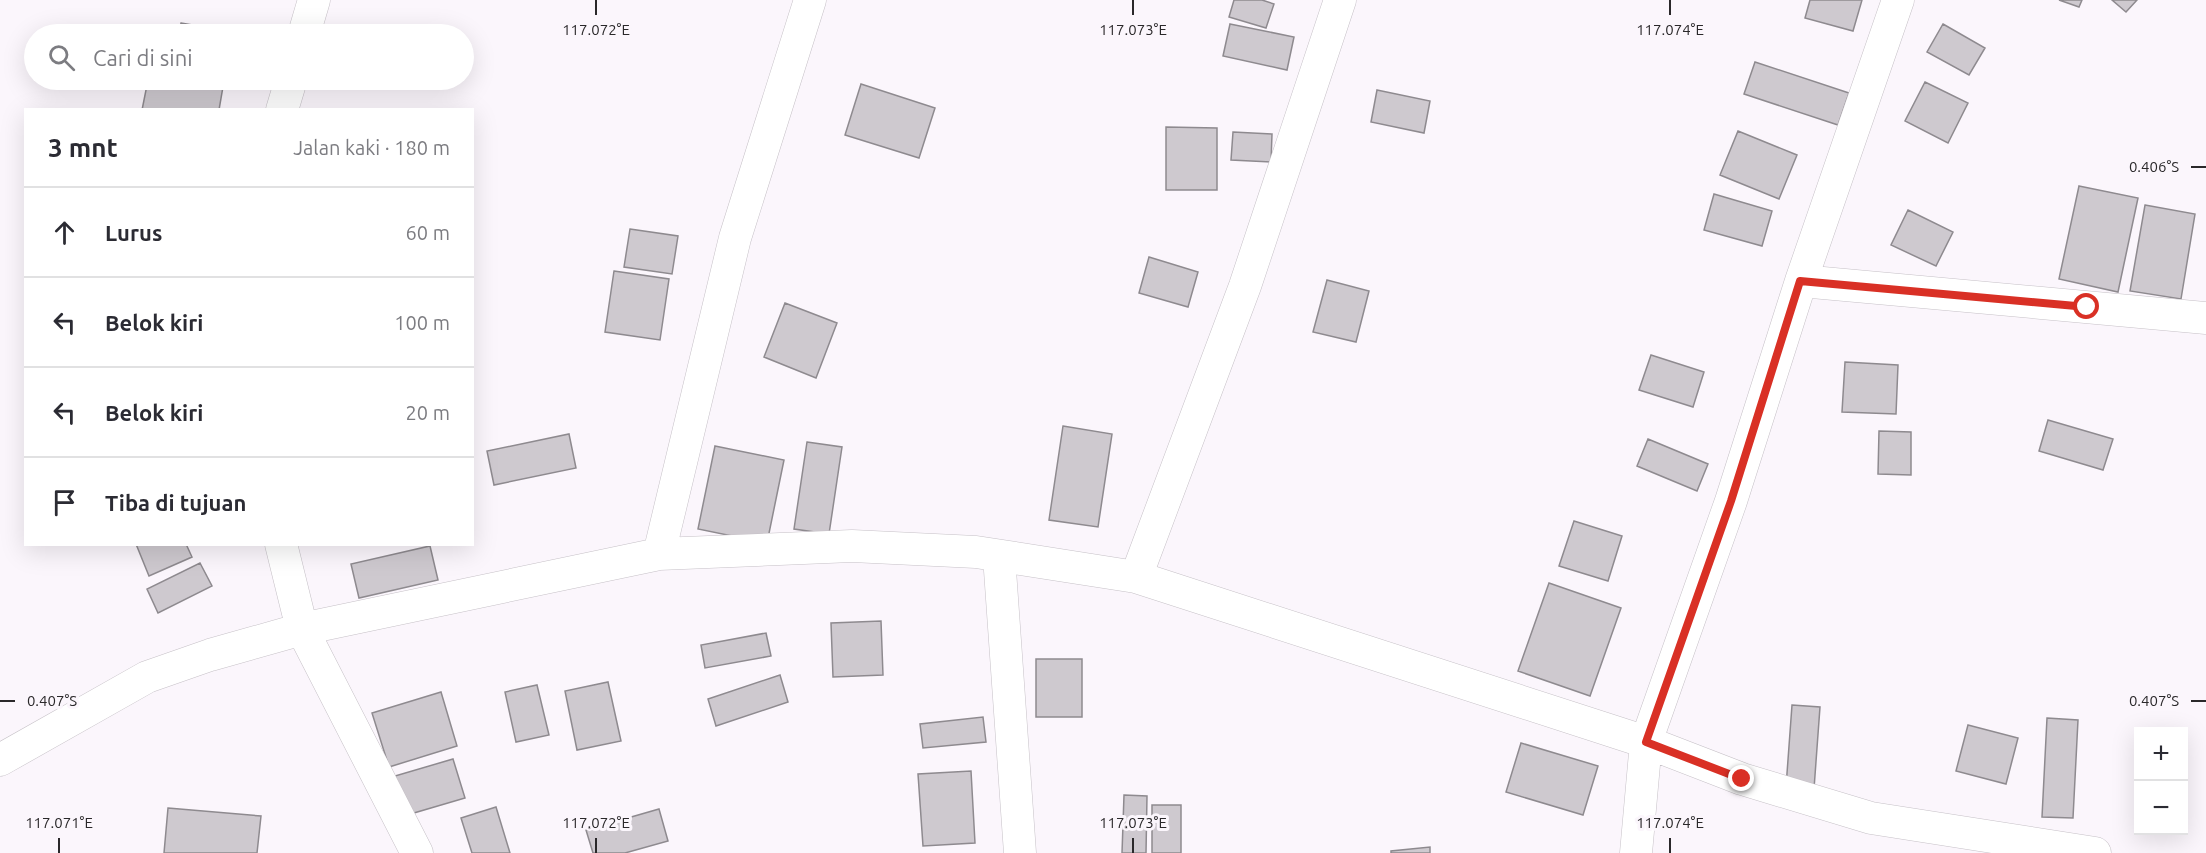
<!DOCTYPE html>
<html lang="id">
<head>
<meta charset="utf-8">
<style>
  :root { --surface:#fff; --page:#f2f2f3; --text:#2b2b33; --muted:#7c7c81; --line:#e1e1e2 }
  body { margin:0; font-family:Ubuntu,sans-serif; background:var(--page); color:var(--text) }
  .controls { position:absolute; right:18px; bottom:18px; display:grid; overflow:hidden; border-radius:0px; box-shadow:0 6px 24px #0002 }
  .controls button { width:54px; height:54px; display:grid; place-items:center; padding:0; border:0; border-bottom:2px solid var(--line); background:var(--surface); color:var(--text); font:30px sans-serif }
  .stop { position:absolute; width:18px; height:18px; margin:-14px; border:4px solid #d93025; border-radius:50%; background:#fff }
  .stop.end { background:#d93025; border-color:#fff; box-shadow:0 2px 6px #0008 }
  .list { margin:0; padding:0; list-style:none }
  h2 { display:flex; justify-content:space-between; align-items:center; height:78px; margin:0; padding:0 24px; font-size:26px }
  h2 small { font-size:20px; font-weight:400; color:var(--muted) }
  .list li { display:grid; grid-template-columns:39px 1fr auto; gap:18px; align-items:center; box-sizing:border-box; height:90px; padding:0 24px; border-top:2px solid var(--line) }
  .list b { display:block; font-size:22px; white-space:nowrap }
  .list em { font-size:20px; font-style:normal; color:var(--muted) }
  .icon { flex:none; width:33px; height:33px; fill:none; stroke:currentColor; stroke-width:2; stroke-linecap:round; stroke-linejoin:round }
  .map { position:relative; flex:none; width:2206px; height:853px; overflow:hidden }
  .search { position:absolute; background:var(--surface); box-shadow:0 6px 24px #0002; left:24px; top:24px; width:450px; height:66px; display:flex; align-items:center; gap:15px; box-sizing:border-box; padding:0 21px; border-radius:33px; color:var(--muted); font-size:22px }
  .panel { position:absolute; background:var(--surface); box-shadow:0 6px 24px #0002; left:24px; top:108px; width:450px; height:438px; border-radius:0px }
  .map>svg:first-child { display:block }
  .building { fill:#cec9cf; stroke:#8e8a8f; stroke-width:1.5 }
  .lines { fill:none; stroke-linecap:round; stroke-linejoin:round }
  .minor-casing { stroke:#c6c1c7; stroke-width:33 }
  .minor { stroke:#fff; stroke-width:32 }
  .route { stroke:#d93025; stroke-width:8 }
  .ticks { fill:none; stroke:#2a282a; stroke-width:2 }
  .ticks-label { font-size:15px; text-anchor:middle; fill:#2a282a; stroke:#fbf6fc; stroke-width:6; stroke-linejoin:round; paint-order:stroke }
</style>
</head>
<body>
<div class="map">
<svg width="2206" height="853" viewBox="0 0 2206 853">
  <rect width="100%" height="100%" fill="#fbf6fc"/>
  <path class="building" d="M1234 0H1262L1274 4 1266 28 1229 17Z
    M1810 0H1862L1853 31 1805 18Z
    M2059 0H2082L2079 7Z
    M2112 0H2137L2126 12Z
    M181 23 244 34H179Z
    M1230 24 1294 37 1287 70 1223 56Z
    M1943 24 1985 48 1969 75 1927 52Z
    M1755 62 1849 93 1838 125 1744 94Z
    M148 80H214L224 81 219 110H142Z
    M1925 82 1968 103 1948 143 1905 121Z
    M861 84 935 108 919 158 845 135Z
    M1377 90 1430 101 1424 133 1371 122Z
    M1166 127 1217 128V190H1166Z
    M1738 131 1797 155 1779 199 1720 175Z
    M1233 132 1272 134 1271 162 1231 160Z
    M2079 186 2138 198 2118 292 2059 279Z
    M1714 194 1772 211 1762 246 1704 230Z
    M2145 205 2195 214 2181 299 2130 291Z
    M1908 210 1953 232 1936 266 1891 245Z
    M630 229 678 236 672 274 624 267Z
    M1149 257 1198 272 1188 307 1139 293Z
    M614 271 669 279 660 340 605 332Z
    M1327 280 1369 291 1356 342 1313 332Z
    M785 303 837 323 816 378 764 357Z
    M1651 355 1704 372 1693 407 1639 390Z
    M1845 362 1898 365 1896 414 1842 412Z
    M2048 420 2113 439 2103 470 2039 451Z
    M1063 426 1112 434 1098 527 1049 520Z
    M1879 431 1911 432V475L1878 474Z
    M569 434 576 468 494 485 487 451Z
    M1648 439 1708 464 1697 491 1637 466Z
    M807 442 842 447 829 534 794 529Z
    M715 446 784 460 767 543 698 529Z
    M1574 521 1622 536 1608 581 1559 566Z
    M136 544H186L192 557 149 576Z
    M430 546 438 580 359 598 351 564Z
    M200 563 212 586 158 613 147 589Z
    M1549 583 1621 608 1590 696 1518 671Z
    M881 621 883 675 833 677 831 623Z
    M766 633 771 656 705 668 701 645Z
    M1036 659H1082V717H1036Z
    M780 675 788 702 716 726 708 699Z
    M608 682 621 741 577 750 565 691Z
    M537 685 549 735 516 742 505 692Z
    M441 692 457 746 389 767 372 713Z
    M1792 705 1820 707 1814 789 1786 787Z
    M983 717 986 742 923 748 920 724Z
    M2047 718 2078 720 2073 818 2042 817Z
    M1968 725 2018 738 2006 784 1956 771Z
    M1521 743 1598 766 1583 815 1506 792Z
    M453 759 465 798 407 815 395 776Z
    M971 771 975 843 923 846 918 774Z
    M1124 795 1147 796 1146 853H1122Z
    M1152 805H1181V853H1152Z
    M496 807 510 853H472L461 818Z
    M168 808 261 816 257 853H164Z
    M659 809 668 841 625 853H593L586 830Z
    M1430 847V853H1391V851Z"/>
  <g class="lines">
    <g class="minor-casing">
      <path id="minor" d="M304 34 314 0
        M282 110 291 80
        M1801 281 2206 318
        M281 544 302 629 417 853
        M659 554 735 238 810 0
        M999 556 1020 853
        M1136 577 1245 286 1340 0
        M0 760 147 677 210 655 302 629 659 554 852 546 976 552 1136 577 1646 742 1742 779 1871 818 2095 853
        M1636 853 1646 742 1731 501 1801 281 1898 0"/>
    </g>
    <use href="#minor" class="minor"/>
  </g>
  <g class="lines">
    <path class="route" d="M1742 779 1646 742 1731 501 1800 281 2087 307"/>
  </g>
  <path class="ticks" d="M596 0V15M1133 0V15M1670 0V15M2191 167H2206M0 701H15M2191 701H2206M59 838V853M596 838V853M1133 838V853M1670 838V853"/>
  <g class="ticks-label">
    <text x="596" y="35">117.072°E</text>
    <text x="1133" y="35">117.073°E</text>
    <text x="1670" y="35">117.074°E</text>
    <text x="2154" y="172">0.406°S</text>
    <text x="52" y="706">0.407°S</text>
    <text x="2154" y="706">0.407°S</text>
    <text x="59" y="828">117.071°E</text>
    <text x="596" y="828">117.072°E</text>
    <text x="1133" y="828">117.073°E</text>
    <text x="1670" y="828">117.074°E</text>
  </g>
</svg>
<div class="controls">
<button>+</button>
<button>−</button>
</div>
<div class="stop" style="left:2087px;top:307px"></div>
<div class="stop end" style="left:1742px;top:779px"></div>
<div class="search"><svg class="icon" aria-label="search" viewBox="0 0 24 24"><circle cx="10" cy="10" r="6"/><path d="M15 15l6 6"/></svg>Cari di sini</div>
<section class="panel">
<h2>3 mnt<small>Jalan kaki · 180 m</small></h2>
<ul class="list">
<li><svg class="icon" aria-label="ahead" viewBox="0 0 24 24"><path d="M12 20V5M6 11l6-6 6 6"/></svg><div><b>Lurus</b></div><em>60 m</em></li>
<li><svg class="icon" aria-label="left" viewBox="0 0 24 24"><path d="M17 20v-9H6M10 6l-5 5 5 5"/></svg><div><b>Belok kiri</b></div><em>100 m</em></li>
<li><svg class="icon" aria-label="left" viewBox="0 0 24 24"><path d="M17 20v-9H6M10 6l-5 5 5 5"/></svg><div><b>Belok kiri</b></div><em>20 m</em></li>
<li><svg class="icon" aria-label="arrive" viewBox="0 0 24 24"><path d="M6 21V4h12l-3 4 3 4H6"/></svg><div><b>Tiba di tujuan</b></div></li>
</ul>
</section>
</div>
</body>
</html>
